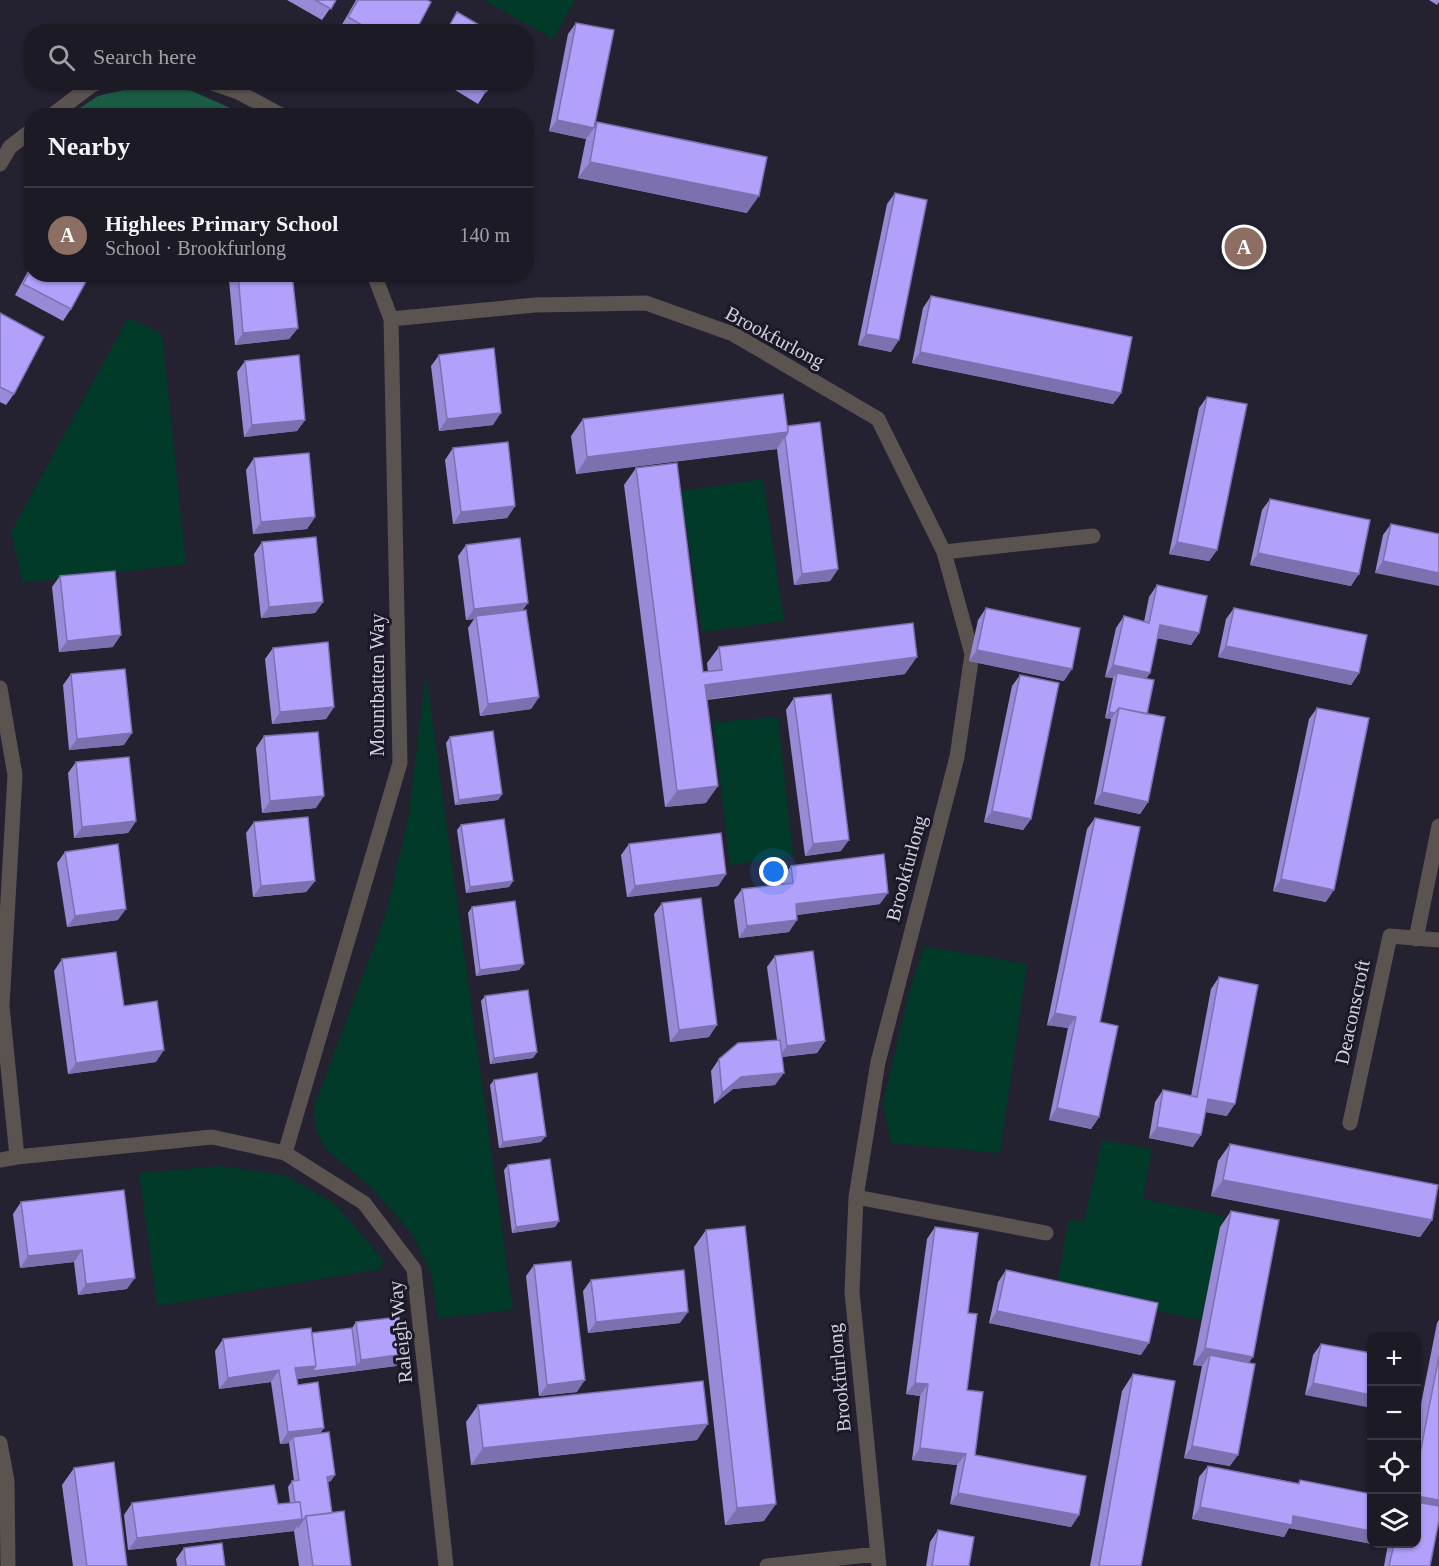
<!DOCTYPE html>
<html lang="en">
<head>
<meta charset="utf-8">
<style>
  :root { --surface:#1b1a25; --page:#282732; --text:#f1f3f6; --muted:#a0a1a7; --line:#393842; --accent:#7c3aed }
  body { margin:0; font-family:Georgia,serif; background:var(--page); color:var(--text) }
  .controls { position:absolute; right:18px; bottom:18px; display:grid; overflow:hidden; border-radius:12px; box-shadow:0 2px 4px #0004 }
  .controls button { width:54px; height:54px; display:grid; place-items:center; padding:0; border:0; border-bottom:2px solid var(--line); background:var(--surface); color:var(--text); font:30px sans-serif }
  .you { position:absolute; left:774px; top:872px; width:21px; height:21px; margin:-15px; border:4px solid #fff; border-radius:50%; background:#1a73e8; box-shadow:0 0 0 9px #1a73e833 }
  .badge { display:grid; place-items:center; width:39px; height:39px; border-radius:50%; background:var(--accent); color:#fff; font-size:20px; font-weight:700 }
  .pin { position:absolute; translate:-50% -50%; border:3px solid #fff; box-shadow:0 2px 6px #0006 }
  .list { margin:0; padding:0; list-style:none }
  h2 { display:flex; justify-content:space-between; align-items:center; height:78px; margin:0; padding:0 24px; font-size:26px }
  h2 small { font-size:20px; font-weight:400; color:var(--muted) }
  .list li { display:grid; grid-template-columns:39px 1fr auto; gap:18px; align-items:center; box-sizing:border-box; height:96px; padding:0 24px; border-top:2px solid var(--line) }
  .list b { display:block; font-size:22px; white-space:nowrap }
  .list p { margin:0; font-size:20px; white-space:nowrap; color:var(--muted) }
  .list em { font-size:20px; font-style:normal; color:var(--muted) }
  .icon { flex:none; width:33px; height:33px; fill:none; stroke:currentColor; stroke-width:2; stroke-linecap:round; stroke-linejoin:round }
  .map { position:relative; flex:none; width:1439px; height:1566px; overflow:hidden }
  .search { position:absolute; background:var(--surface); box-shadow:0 2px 4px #0004; left:24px; top:24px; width:510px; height:66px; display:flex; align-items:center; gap:15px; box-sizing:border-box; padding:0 21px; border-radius:24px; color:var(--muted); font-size:22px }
  .panel { position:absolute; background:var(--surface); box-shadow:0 2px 4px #0004; left:24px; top:108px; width:510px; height:174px; border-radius:24px }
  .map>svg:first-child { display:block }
  .green { fill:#013a28 }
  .forest { fill:#1b5c44 }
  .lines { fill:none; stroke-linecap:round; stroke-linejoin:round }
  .minor { stroke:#5b534f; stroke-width:15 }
  .wall { fill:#998ad7 }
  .shaded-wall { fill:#7d70af }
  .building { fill:#b2a0fa; stroke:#7d70af; stroke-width:1.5 }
  .labels { text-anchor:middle; stroke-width:6; stroke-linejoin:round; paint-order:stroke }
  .street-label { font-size:20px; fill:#d3d2dc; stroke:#1b1827 }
</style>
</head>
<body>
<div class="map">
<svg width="1439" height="1566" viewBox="0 0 1439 1566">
  <rect width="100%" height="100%" fill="#242231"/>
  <path class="green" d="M484 0H575L553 39Z
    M128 318 162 334 186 564 23 583 11 532Z
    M763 479 784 621 702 632 681 491Z
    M426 674 513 1310 438 1318 431 1274 412 1234 371 1187 326 1149 316 1130 314 1107 385 917 408 819Z
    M778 717 793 856 730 865 713 722Z
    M924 946 1027 964 1000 1153 891 1143 883 1104 908 996Z
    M1102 1140 1152 1149 1143 1199 1224 1216 1201 1320 1056 1289 1069 1219 1084 1222Z
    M221 1166 285 1175 336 1205 383 1260 381 1269 157 1306 139 1173Z"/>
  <path class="forest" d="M150 84 192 91 246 115 71 114 98 96Z"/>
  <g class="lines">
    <path class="minor" d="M209 82 238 92 283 116
      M51 116 92 85 101 82
      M0 164 10 147 32 130
      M391 319 535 305 646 303 733 334 878 419 944 552 972 654 957 757 878 1062 856 1197 852 1292 879 1566
      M944 552 1093 536
      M0 688 15 775 2 1006 17 1157
      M1416 939 1439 826
      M1350 1123 1390 936 1439 940
      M285 1153 400 763 391 319 374 274
      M0 1160 17 1157 212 1137 285 1153 364 1203 414 1269 446 1566
      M856 1197 1046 1233
      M0 1443 7 1481 8 1566
      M767 1566 877 1554"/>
  </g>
  <path class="wall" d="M287 0H336L322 20Z
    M356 0H427L415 32H345L340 28Z
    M1429 0H1439V2L1437 5Z
    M576 23 594 128 597 122 747 213 578 178 586 139 549 131 568 34Z
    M442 82H492L478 104Z
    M895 193 891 352 858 345 887 204Z
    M32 264V274L71 309 63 321 15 295Z
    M233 274H292L298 328 289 339 235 345 229 280Z
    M931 296 1121 393 1113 404 912 363 923 308Z
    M0 313 14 394 6 405 0 402Z
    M439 355 493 425 439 431 431 366Z
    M245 361 305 420 297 431 244 437 237 372Z
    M1207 397 1217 550 1209 561 1169 554 1199 408Z
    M583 419 788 426 838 569 830 581 794 585 777 449 576 474 571 436Z
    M453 448 515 506 507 518 453 524 445 460Z
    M254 458 315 517 307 529 253 534 246 470Z
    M636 468 703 672H708L707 663 719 647 905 674 707 700 706 803 665 807 624 485Z
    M1270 499 1351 586 1250 565 1262 510Z
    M1391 524 1439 534 1375 573 1383 535Z
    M262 542 323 602 315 613 261 618 254 554Z
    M466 545 523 610 539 697 531 709 480 716 468 628 474 619 466 620 458 556Z
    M60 576 113 647 59 652 52 587Z
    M1157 585 1199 633 1191 645 1157 638 1150 673 1146 679 1148 802 1140 814 1094 804 1111 719 1105 718 1113 678 1105 677 1116 628 1124 616 1144 622 1149 597Z
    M986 608 1064 681 969 661 978 620Z
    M1234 608 1359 673 1351 685 1218 657 1226 619Z
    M273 648 334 707 326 719 272 724 265 659Z
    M71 674 124 745 69 750 63 685Z
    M1020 675 1031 819 1023 830 984 822 1012 686Z
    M794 698 841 851 805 856 786 710Z
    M1317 708 1326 902 1273 891 1309 719Z
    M264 736 316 808 262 813 256 748Z
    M450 737 502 794 498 800 455 805 446 743Z
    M76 762 136 821 128 833 74 838 68 773Z
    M1095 818 1100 1022 1099 1117 1091 1129 1049 1120 1068 1028 1047 1025 1087 829Z
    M254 822 315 881 306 892 253 897 246 833Z
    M461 825 513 881 509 887 466 893 457 830Z
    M629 844 726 874 718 886 627 897 621 855Z
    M65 852 118 920 67 927 57 863Z
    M791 866 880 904 797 915 789 932 739 938 734 900 742 889 783 884V877Z
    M662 903 709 1037 670 1042 654 914Z
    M472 907 524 964 519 970 476 976 468 913Z
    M775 956 825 1041 817 1053 782 1057 775 1085 733 1089 714 1104 711 1071 719 1059 777 1040 767 967Z
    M62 959 124 1006 156 1062 68 1074 54 971Z
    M1219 977 1227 1116 1206 1112 1193 1147 1149 1138 1155 1102 1163 1090 1191 1096 1211 989Z
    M485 996 537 1052 533 1058 490 1064 481 1001Z
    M494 1080 541 1142 499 1148 490 1085Z
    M1230 1144 1432 1220 1420 1237 1211 1196 1218 1161Z
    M508 1165 559 1221 555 1227 512 1233 504 1170Z
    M124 1190 127 1289 78 1295 74 1262 20 1268 13 1214 21 1202Z
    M1231 1211 1230 1466 1184 1458 1202 1366 1193 1365 1220 1227Z
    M935 1227 968 1313 967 1390 975 1455 1079 1515 1071 1527 950 1504 957 1465 912 1460 920 1396 906 1394 927 1239Z
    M706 1230 764 1521 725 1525 694 1247Z
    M534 1265 577 1392 539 1396 526 1276Z
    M1006 1270 1141 1355 989 1323 998 1282Z
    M591 1280 680 1323 588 1333 583 1291Z
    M1439 1320V1520L1430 1566H1384L1388 1544H1416V1429L1437 1323Z
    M356 1322 405 1354 396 1366 297 1379 298 1385 324 1428 320 1433 331 1481 328 1482 332 1513 351 1566H299L294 1531 128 1550 124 1515 132 1503 278 1504 290 1503 288 1487 292 1481H294L289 1443 280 1444 271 1382 219 1389 215 1351 223 1339 312 1333 352 1328Z
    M1321 1344 1371 1353 1305 1395 1313 1355Z
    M1133 1374 1141 1566H1090L1122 1391Z
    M478 1405 697 1440 471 1465 466 1422Z
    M1208 1466 1298 1483 1300 1480 1371 1494 1372 1544 1289 1528 1284 1537 1192 1519 1199 1477Z
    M74 1468 127 1566H73L62 1485Z
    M938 1530 969 1566H926L930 1542Z
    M184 1548 225 1566H177L176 1559Z"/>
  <path class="shaded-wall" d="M557 120 594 128 586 139 549 131Z
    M590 162 759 196 747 213 578 178Z
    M298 328 289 339 235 345 243 333Z
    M866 334 899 340 891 352 858 345Z
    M920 352 1121 393 1113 404 912 363Z
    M501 413 493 425 439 431 447 419Z
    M305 420 297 431 244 437 252 425Z
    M788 432 777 449 576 474 587 457Z
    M515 506 507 518 453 524 461 512Z
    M315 517 307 529 253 534 261 522Z
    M1177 542 1217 550 1209 561 1169 554Z
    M1258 553 1359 574 1351 586 1250 565Z
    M1383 561 1439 573V586L1375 573Z
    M838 569 830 581 794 585 802 574Z
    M323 602 315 613 261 618 269 607Z
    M528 603 520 614 476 616 474 619 466 620 474 609Z
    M1160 625 1199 633 1191 645 1152 637Z
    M121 635 113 647 59 652 67 641Z
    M1226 646 1359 673 1351 685 1218 657Z
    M977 650 1072 669 1064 681 969 661Z
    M917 657 905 674 693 701 705 685Z
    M1113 665 1150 673 1142 684 1117 673 1113 678 1105 677Z
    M539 697 531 709 480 716 488 704Z
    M334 707 326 719 272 724 280 712Z
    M1109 712 1115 713 1111 719 1105 718Z
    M132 733 124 745 69 750 77 739Z
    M718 786 706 803 665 807 677 791Z
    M1102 792 1148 802 1140 814 1094 804Z
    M502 794 498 800 455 805 459 800Z
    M324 796 316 808 262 813 270 801Z
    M992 811 1031 819 1023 830 984 822Z
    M136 821 128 833 74 838 82 827Z
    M849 840 841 851 805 856 813 844Z
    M726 874 718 886 627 897 635 886Z
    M1281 879 1334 890 1326 902 1273 891Z
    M315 881 306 892 253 897 261 886Z
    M513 881 509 887 466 893 470 887Z
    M888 893 880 904 788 916 796 904Z
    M126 909 118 920 67 927 75 916Z
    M797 920 789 932 739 938 747 926Z
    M524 964 519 970 476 976 480 970Z
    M1055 1013 1076 1017 1068 1028 1047 1025Z
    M717 1025 709 1037 670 1042 679 1030Z
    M825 1041 817 1053 779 1057 787 1046Z
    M164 1050 156 1062 68 1074 76 1063Z
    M537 1052 533 1058 490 1064 494 1058Z
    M784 1073 775 1085 733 1089 714 1104 722 1093 741 1077Z
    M1208 1099 1235 1104 1227 1116 1200 1111Z
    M1057 1108 1099 1117 1091 1129 1049 1120Z
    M1157 1127 1201 1135 1193 1147 1149 1138Z
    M546 1136 541 1142 499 1148 503 1142Z
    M1223 1180 1432 1220 1420 1237 1211 1196Z
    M559 1221 555 1227 512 1233 516 1227Z
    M82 1250 74 1262 20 1268 28 1256Z
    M135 1278 127 1289 78 1295 86 1284Z
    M997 1311 1149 1343 1141 1355 989 1323Z
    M688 1312 680 1323 588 1333 596 1322Z
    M1205 1348 1253 1357 1241 1374 1210 1355 1202 1366 1193 1365Z
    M405 1354 396 1366 287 1380 295 1368 316 1366H357L361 1360Z
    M279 1370 271 1382 219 1389 228 1378Z
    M585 1380 577 1392 539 1396 547 1385Z
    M915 1383 928 1384 920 1396 906 1394Z
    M1313 1383 1371 1395V1408L1305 1395Z
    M708 1424 697 1440 471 1465 483 1448Z
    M324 1428 316 1439 293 1437 289 1443 280 1444 288 1432Z
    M1192 1446 1238 1455 1230 1466 1184 1458Z
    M920 1448 966 1454 957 1465 912 1460Z
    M335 1475 331 1481 323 1482 327 1477Z
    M958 1493 1079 1515 1071 1527 950 1504Z
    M1416 1496 1439 1500V1520L1416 1515Z
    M776 1504 764 1521 725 1525 737 1508Z
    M1200 1507 1293 1516 1371 1531 1372 1544 1289 1528 1284 1537 1192 1519Z
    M302 1519 294 1531 128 1550 137 1538Z"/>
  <path class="building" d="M315 0H336L331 9Z
    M358 0H427L431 2 415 32H374L348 17Z
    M457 12 491 32H446Z
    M576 23 614 30 594 128 557 120Z
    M470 82H492L486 92Z
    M597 122 767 157 759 196 590 162Z
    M895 193 927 200 899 340 866 334Z
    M32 268V274H90L71 309 23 284Z
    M238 274H292L298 328 243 333Z
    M931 296 1132 337 1121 393 920 352Z
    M0 313 44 337 14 394 0 387Z
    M494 348 501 413 447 419 439 355Z
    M299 355 305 420 252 425 245 361Z
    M783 394 788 432 587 457 583 419Z
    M1207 397 1247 404 1217 550 1177 542Z
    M820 422 838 569 802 574 785 437 788 432V426Z
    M508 442 515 506 461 512 453 448Z
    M309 453 315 517 261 522 254 458Z
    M677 463 703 672 722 670 719 647 913 623 917 657 705 685 718 786 677 791 636 468Z
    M1270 499 1370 520 1359 574 1258 553Z
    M1391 524 1439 534V573L1383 561Z
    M316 537 323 602 269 607 262 542Z
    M520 538 528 603 474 609 466 545Z
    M115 571 121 635 67 641 60 576Z
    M1157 585 1207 596 1199 633 1160 625 1150 673 1113 665 1124 616 1149 623Z
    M986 608 1080 628 1072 669 977 650Z
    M1234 608 1367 635 1359 673 1226 646Z
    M526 610 539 697 488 704 476 616Z
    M328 642 334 707 280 712 273 648Z
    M125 669 132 733 77 739 71 674Z
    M1117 673 1154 680 1147 714 1119 708 1115 713 1109 712Z
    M1020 675 1059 683 1031 819 992 811Z
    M831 694 849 840 813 844 794 698Z
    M1119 708 1165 717 1148 802 1102 792Z
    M1317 708 1369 718 1334 890 1281 879Z
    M493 731 502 794 459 800 450 737Z
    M318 732 324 796 270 801 264 736Z
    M129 757 136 821 82 827 76 762Z
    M308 817 315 881 261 886 254 822Z
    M1095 818 1140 827 1100 1022 1118 1026 1099 1117 1057 1108 1076 1017 1055 1013Z
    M504 819 513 881 470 887 461 825Z
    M721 833 726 874 635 886 629 844Z
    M118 844 126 909 75 916 65 852Z
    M884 854 888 893 796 904 797 920 747 926 742 889 793 883 791 866Z
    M701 898 717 1025 679 1030 662 903Z
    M515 901 524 964 480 970 472 907Z
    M813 951 825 1041 787 1046 775 956Z
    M116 952 124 1006 157 1001 164 1050 76 1063 62 959Z
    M1219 977 1258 985 1235 1104 1208 1099 1201 1135 1157 1127 1163 1090 1197 1097Z
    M528 990 537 1052 494 1058 485 996Z
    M780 1040 784 1073 741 1077 722 1093 719 1059 738 1043Z
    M537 1073 546 1136 503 1142 494 1080Z
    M1230 1144 1438 1185 1432 1220 1223 1180Z
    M550 1159 559 1221 516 1227 508 1165Z
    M124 1190 135 1278 86 1284 82 1250 28 1256 21 1202Z
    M1231 1211 1279 1220 1253 1357 1205 1348Z
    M745 1226 776 1504 737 1508 706 1230Z
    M935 1227 978 1233 968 1313 977 1314 967 1390 983 1392 975 1455 1086 1476 1079 1515 958 1493 966 1454 920 1448 928 1384 915 1383Z
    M571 1261 585 1380 547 1385 534 1265Z
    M684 1270 688 1312 596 1322 591 1280Z
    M1006 1270 1158 1303 1149 1343 997 1311Z
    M399 1317 405 1354 361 1360 356 1322Z
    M311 1328 316 1366 295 1368 298 1385 318 1382 324 1428 288 1432 279 1370 228 1378 223 1339Z
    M352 1328 357 1366 312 1371 316 1366 312 1333Z
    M1321 1344 1371 1353V1395L1313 1383Z
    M1210 1355 1255 1364 1238 1455 1192 1446Z
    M1439 1356V1500L1416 1496V1474Z
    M1133 1374 1175 1381 1141 1566H1099Z
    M703 1381 708 1424 483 1448 478 1405Z
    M329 1432 335 1475 327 1477 332 1513 306 1516 298 1527V1525L302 1519 300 1502H295L292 1481 299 1480 293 1437Z
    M114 1462 127 1566H87L74 1468Z
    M1208 1466 1299 1484 1300 1480 1371 1494V1531L1293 1516 1292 1525 1200 1507Z
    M274 1485 278 1504 300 1502 302 1519 137 1538 132 1503Z
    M1416 1502 1439 1506V1520L1430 1566H1389L1394 1544H1416Z
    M344 1511 351 1566H313L306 1516Z
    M938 1530 974 1537 969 1566H932Z
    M222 1543 225 1566H186L184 1548Z"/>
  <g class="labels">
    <g class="street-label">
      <text transform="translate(775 337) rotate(28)" y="7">Brookfurlong</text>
      <text transform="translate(377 685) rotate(-90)" y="7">Mountbatten Way</text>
      <text transform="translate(906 868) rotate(-75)" y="7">Brookfurlong</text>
      <text transform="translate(1352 1012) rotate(-78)" y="7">Deaconscroft</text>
      <text transform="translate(400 1332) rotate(-96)" y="7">Raleigh Way</text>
      <text transform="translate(839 1378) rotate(-95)" y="7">Brookfurlong</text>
    </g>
  </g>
</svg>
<div class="controls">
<button>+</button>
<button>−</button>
<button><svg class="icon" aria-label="locate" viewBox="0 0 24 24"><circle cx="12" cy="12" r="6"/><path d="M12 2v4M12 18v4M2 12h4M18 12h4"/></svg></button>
<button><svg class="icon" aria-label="layers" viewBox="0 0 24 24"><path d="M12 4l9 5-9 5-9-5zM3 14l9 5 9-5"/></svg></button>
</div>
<div class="you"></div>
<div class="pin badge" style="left:1244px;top:247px;background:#8d6e63">A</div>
<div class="search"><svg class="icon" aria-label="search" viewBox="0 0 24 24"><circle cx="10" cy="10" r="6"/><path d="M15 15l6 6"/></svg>Search here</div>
<section class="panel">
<h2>Nearby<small></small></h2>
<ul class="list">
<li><span class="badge" style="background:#8d6e63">A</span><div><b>Highlees Primary School</b><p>School · Brookfurlong</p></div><em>140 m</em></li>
</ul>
</section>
</div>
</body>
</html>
